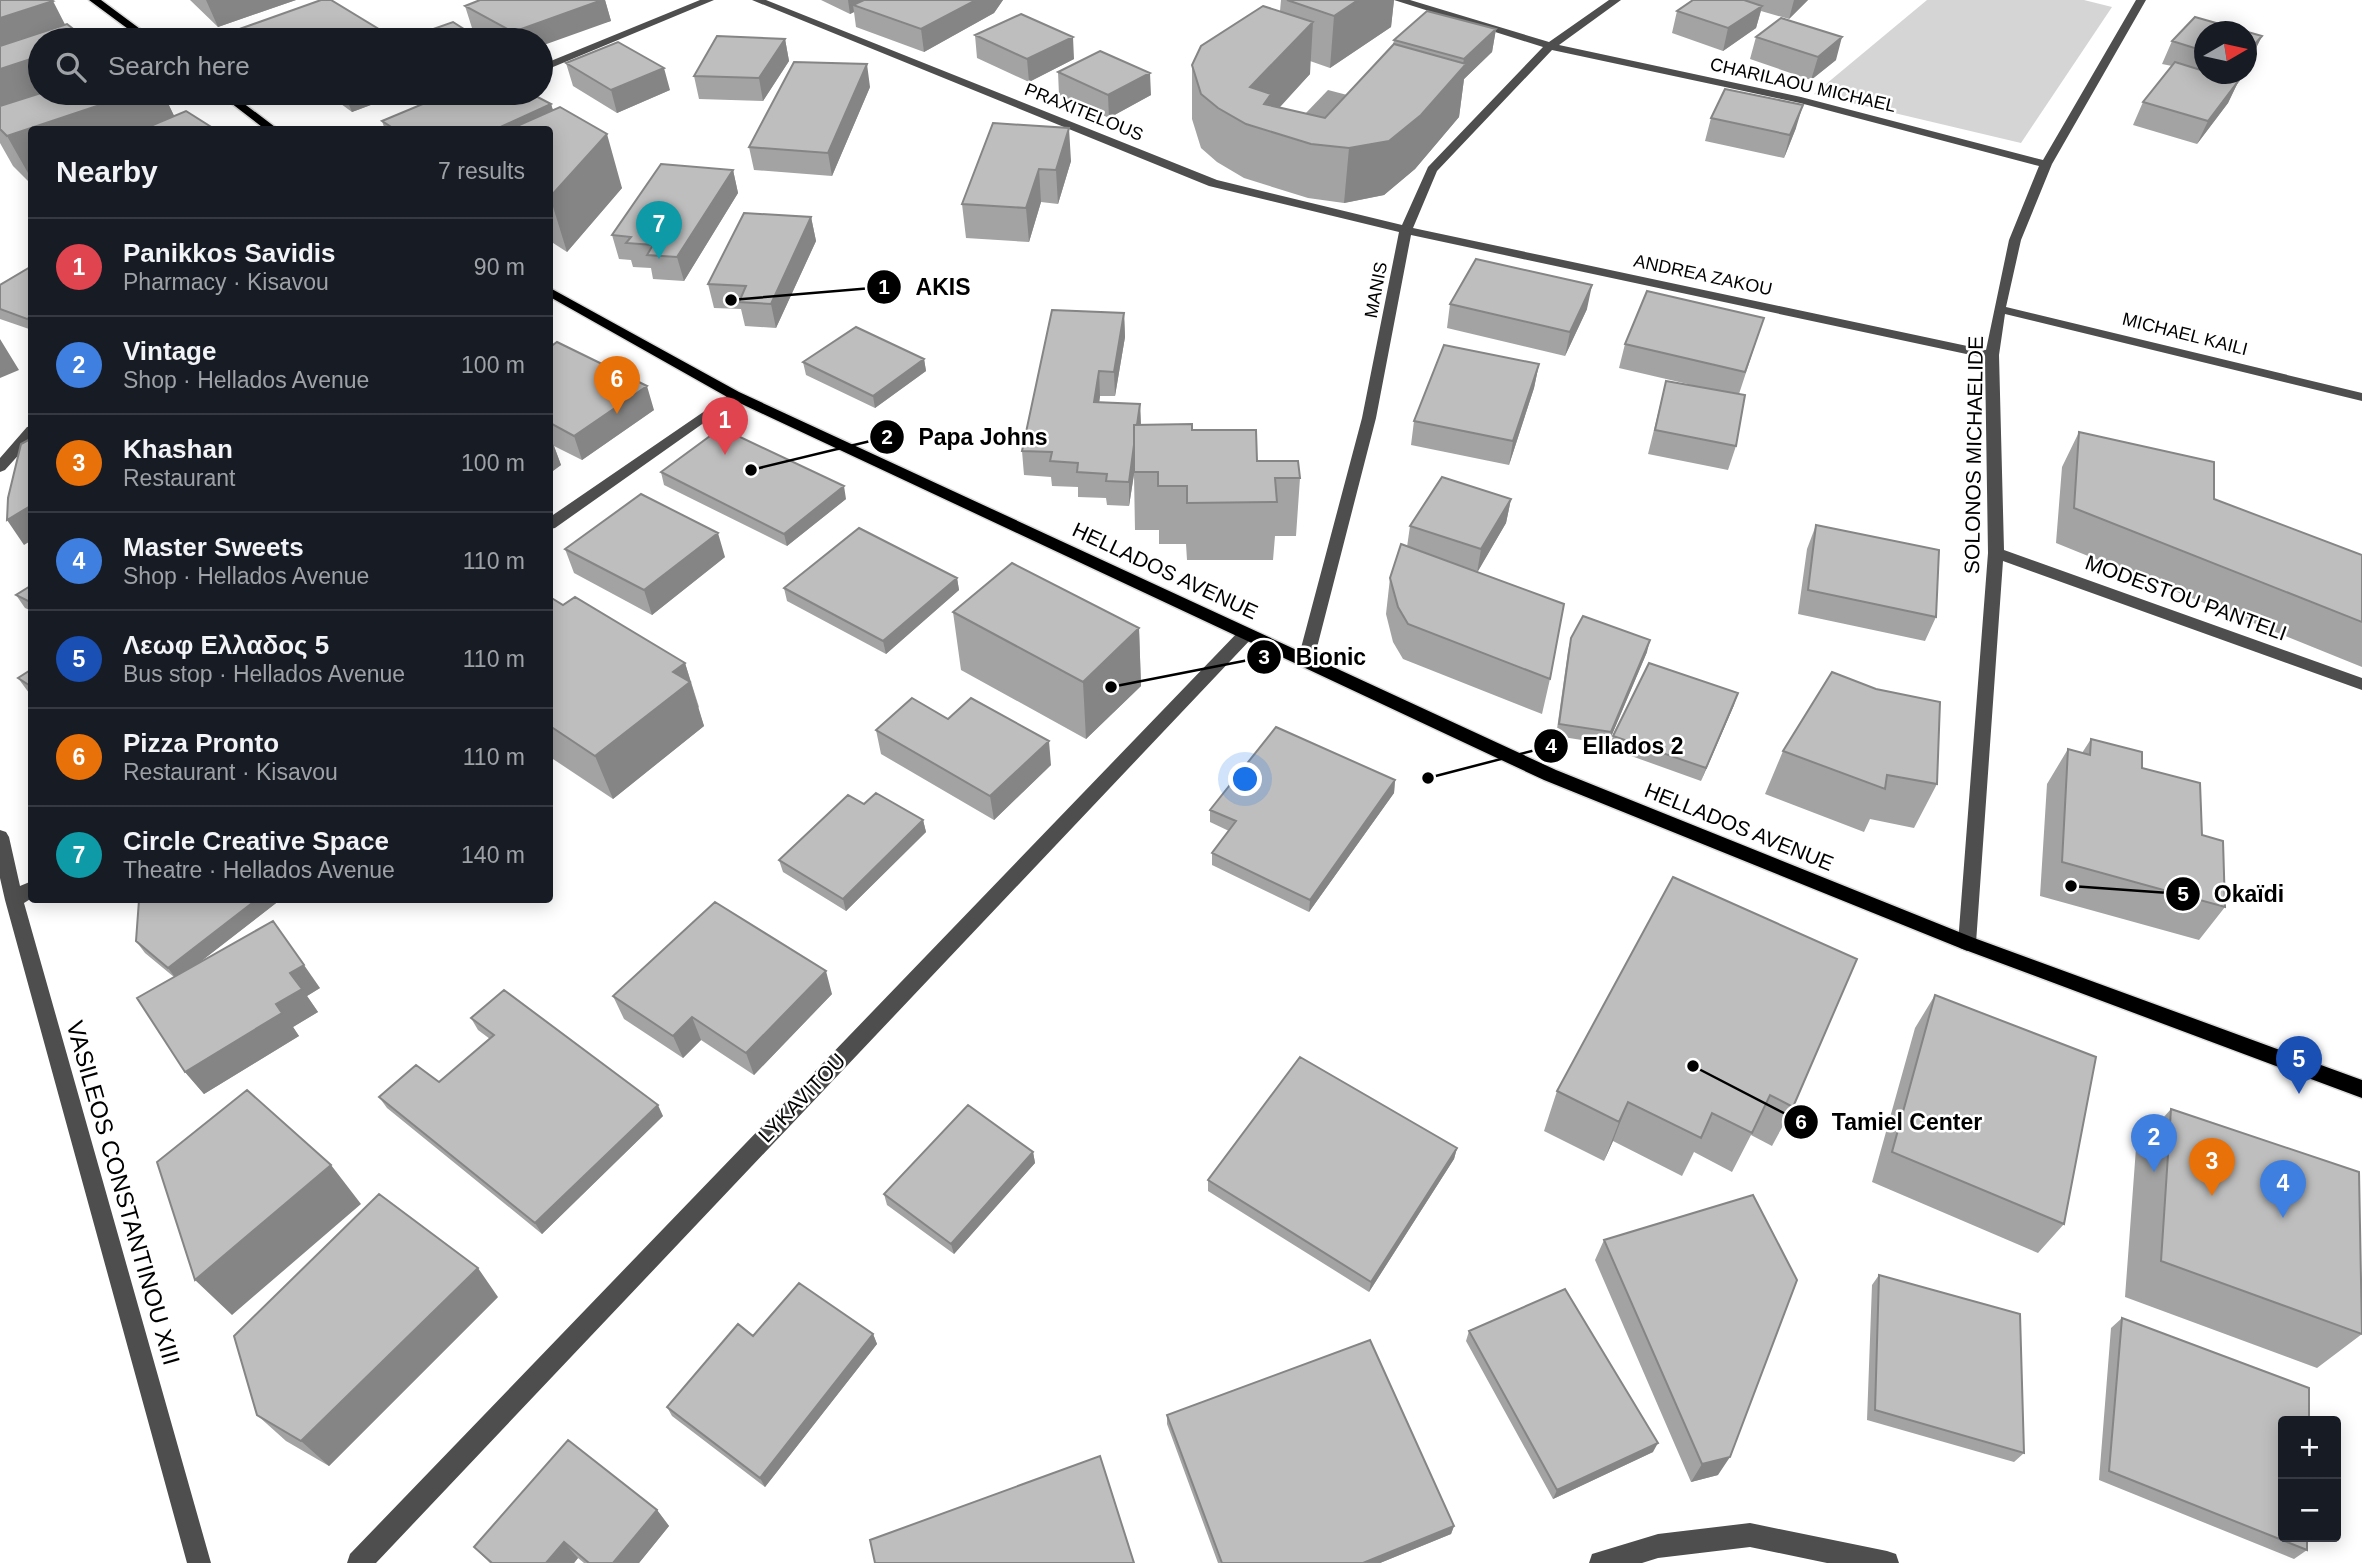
<!DOCTYPE html>
<html lang="en">
<head>
<meta charset="utf-8">
<style>
  :root { --surface:#171b24; --page:#20242c; --text:#f1f3f6; --muted:#9ea1a6; --line:#363941; --accent:#858687 }
  body { margin:0; font-family:Arial,sans-serif; background:var(--page); color:var(--text) }
  .controls { position:absolute; right:21px; bottom:21px; display:grid; overflow:hidden; border-radius:7px; box-shadow:0 4px 18px #0003 }
  .controls button { width:63px; height:63px; display:grid; place-items:center; padding:0; border:0; border-bottom:2px solid var(--line); background:var(--surface); color:var(--text); font:35px sans-serif }
  .compass { position:absolute; left:2194px; top:21px; width:63px; height:63px; border-radius:50%; background:var(--surface); box-shadow:0 4px 18px #0003; rotate:81deg }
  .you { position:absolute; left:1246px; top:780px; width:24px; height:24px; margin:-18px; border:5px solid #fff; border-radius:50%; background:#1a73e8; box-shadow:0 0 0 10px #1a73e833 }
  .badge { display:grid; place-items:center; width:46px; height:46px; border-radius:50%; background:var(--accent); color:#fff; font-size:23px; font-weight:700 }
  .pin { position:absolute; translate:-50% -58px; filter:drop-shadow(0 2px 4px #0008) }
  .pin::after { content:''; position:absolute; top:37px; width:24px; height:21px; background:inherit; clip-path:polygon(0 0,100% 0,50% 100%) }
  .list { margin:0; padding:0; list-style:none }
  h2 { display:flex; justify-content:space-between; align-items:center; height:91px; margin:0; padding:0 28px; font-size:30px }
  h2 small { font-size:23px; font-weight:400; color:var(--muted) }
  .list li { display:grid; grid-template-columns:46px 1fr auto; gap:21px; align-items:center; box-sizing:border-box; height:98px; padding:0 28px; border-top:2px solid var(--line) }
  .list b { display:block; font-size:26px; white-space:nowrap }
  .list p { margin:0; font-size:23px; white-space:nowrap; color:var(--muted) }
  .list em { font-size:23px; font-style:normal; color:var(--muted) }
  .icon { flex:none; width:38px; height:38px; fill:none; stroke:currentColor; stroke-width:2; stroke-linecap:round; stroke-linejoin:round }
  .map { position:relative; flex:none; width:2362px; height:1563px; overflow:hidden }
  .search { position:absolute; background:var(--surface); box-shadow:0 4px 18px #0003; left:28px; top:28px; width:525px; height:77px; display:flex; align-items:center; gap:18px; box-sizing:border-box; padding:0 24px; border-radius:38px; color:var(--muted); font-size:26px }
  .panel { position:absolute; background:var(--surface); box-shadow:0 4px 18px #0003; left:28px; top:126px; width:525px; height:777px; border-radius:7px }
  .map>svg:first-child { display:block }
  .green { fill:#d5d5d5 }
  .water { fill:#9c9c9c }
  .lines { fill:none; stroke-linecap:round; stroke-linejoin:round }
  .major-casing { stroke:#dbdbdb; stroke-width:3 }
  .minor { fill:#4e4e4e; fill-rule:evenodd }
  .major { fill:#000; fill-rule:evenodd }
  .wall { fill:#a3a3a3 }
  .shaded-wall { fill:#858585 }
  .building { fill:#bebebe; stroke:#858585; stroke-width:2 }
  .labels { text-anchor:middle; stroke-width:5; stroke-linejoin:round; paint-order:stroke }
  .far-street-label { font-size:18px; fill:#000; stroke:#fff }
  .street-label { font-size:21px; fill:#000; stroke:#fff }
  .near-street-label { font-size:24px; fill:#000; stroke:#fff }
  .leader { fill:none; stroke:#000; stroke-width:2.5 }
  .callout-dot { fill:#000; stroke:#fff; stroke-width:2.5 }
  .mark-label { font-size:21px; text-anchor:middle; font-weight:bold; fill:#fff }
  .callout-label { font-size:23px; text-anchor:middle; font-weight:bold; fill:#000; stroke:#fff; stroke-width:5; stroke-linejoin:round; paint-order:stroke }
</style>
</head>
<body>
<div class="map">
<svg width="2362" height="1563" viewBox="0 0 2362 1563">
  <rect width="100%" height="100%" fill="#fff"/>
  <path class="green" d="M1927 0H2084L2112 7 2021 143 1814 94Z"/>
  <path class="water" d="M1328 90 1355 97 1308 146 1281 139Z"/>
  <g class="lines">
    <g class="major-casing">
      <path id="major" d="M89 0H101L155 40H143Z
        M218 93H230L279 130H266Z
        M550 288 739 392 1556 770 1974 938 2362 1080V1098L1960 948 1544 780 729 398 550 297Z"/>
    </g>
    <path class="minor" d="M700 0H714L541 72V65Z
      M752 0H766L1217 180 1402 225 1428 167 1543 47 1394 0H1410L1549 42 1609 0H1621L1559 45 1801 97 2043 160 2136 0H2146L2052 164 2021 240 2006 307 2362 393V401L2005 314 1999 355 2004 550 2362 678V690L2003 561 1976 943 1974 948 1967 951 1960 948 1958 943 1988 553 1985 358 1411 235 1376 418 1313 663 1311 667H1299L1297 663 1362 418 1399 232 1209 186ZM1552 50 1800 103 2039 166 2009 240 1986 350 1413 228 1437 171Z
      M734 391 741 395 739 398 555 528 550 529V517Z
      M32 426V440L5 470 0 472V458L27 427Z
      M1246 628 1252 630 1254 634 1252 638 376 1563H347L350 1554 1240 630Z
      M0 830 6 832 9 837 20 886 32 881V898L24 903 211 1563H187L5 900 0 878Z
      M1750 1523 1887 1551 1896 1554 1899 1563H1827L1750 1547 1658 1558 1642 1563H1589L1592 1554 1658 1534Z"/>
    <use href="#major" class="major"/>
  </g>
  <path class="wall" d="M0 0 40 93H163L174 116 216 130H32V185L13 166 0 143Z
    M190 0H296L218 27Z
    M480 0H605L611 21 541 40H494L472 28 465 6Z
    M821 0H1003L994 13 924 52 856 27 854 12 850 14Z
    M1281 0H1394L1391 27 1330 68 1310 61V74L1279 107 1325 118 1393 45 1394 40 1496 29 1492 52 1464 79 1459 117 1415 169 1384 195 1344 203 1308 198 1244 178 1217 162 1201 148 1192 119V65L1280 11Z
    M1693 0H1808L1789 19 1761 11 1756 28 1723 51 1672 33 1677 11Z
    M2195 17 2262 36 2251 58 2246 64V32H2204V74H2238L2233 79 2239 80 2228 103 2197 144 2133 125 2143 102 2172 66 2162 64 2172 41Z
    M382 31 385 40H235L231 32Z
    M975 35 1074 59 1029 82 977 58Z
    M1756 37 1836 60 1811 80 1750 59Z
    M785 39 789 61 763 101 699 99 694 76Z
    M566 63 670 90 617 113 573 86Z
    M1058 72 1151 95 1109 118 1059 95Z
    M870 87 832 176 754 170 749 147Z
    M326 93H403L352 112Z
    M551 104 553 110 622 188 567 252 550 241V130H385L382 121Z
    M1711 118 1796 128 1784 158 1705 141Z
    M993 123 1071 161 1058 204 1041 202 1029 242 966 238 962 204Z
    M733 170 738 193 684 281 653 279 651 268 633 267 631 260 619 259 612 235Z
    M811 217 816 241 776 328 745 326 741 309 714 308 708 284Z
    M32 266V330L0 319V285Z
    M1450 304 1587 309 1565 356 1447 328Z
    M1124 313 1125 337 1115 396H1100L1099 402 1140 404 1141 425 1192 430 1257 461 1300 478 1296 536H1275L1273 560H1187L1186 544H1159V530H1135L1134 475 1129 506 1107 505 1106 498 1078 497V487L1052 486 1051 477 1024 475 1022 451Z
    M1756 342 1739 394 1736 446 1728 470 1648 454 1666 381 1692 385 1619 368 1625 344Z
    M550 347 654 410 582 460 554 446 561 465 550 473Z
    M924 359 926 371 875 408 806 375 803 362Z
    M1539 364 1534 388 1509 465 1411 445 1414 421Z
    M2079 432 2214 499 2362 555V667L2056 543 2062 467Z
    M661 472 846 499 787 546 664 485Z
    M1511 499 1506 523 1477 572 1550 679 1542 714 1403 659 1393 642 1386 614 1390 578 1407 547 1410 526Z
    M1816 525 1936 617 1925 641 1798 614 1807 549Z
    M565 549 725 557 652 615 574 573Z
    M957 578 959 590 886 654 787 601 784 588Z
    M32 585V611L25 608 16 595Z
    M550 597 563 605 685 663 699 707 698 708 704 726 613 799 550 757Z
    M953 612 1139 628 1141 686 1086 739 961 670Z
    M1571 638 1647 652 1608 744 1556 736 1568 651Z
    M32 669V697L18 678Z
    M1734 705 1701 781 1609 748 1613 736Z
    M948 719 1051 765 994 820 881 754 876 730Z
    M2091 739 2142 768 2225 907 2199 940 2040 896 2047 784 2068 749 2082 753Z
    M1783 751 1937 784 1914 828 1870 819 1864 832 1765 794Z
    M1395 780 1394 793 1309 912 1212 865V853L1229 831 1210 822V810Z
    M864 804 923 820 926 832 846 911 783 872 779 860Z
    M1673 877 1793 1107 1772 1146 1751 1135 1732 1172 1694 1152 1682 1176 1613 1141 1604 1161 1544 1131 1557 1091Z
    M280 900 197 964 320 988 307 996 318 1012 293 1027 299 1036 204 1094 185 1072 174 977 145 953 136 941Z
    M832 994 754 1075 701 1040 683 1058 624 1019 613 996Z
    M1935 995 2064 1224 2038 1253 1872 1182 1915 1028Z
    M471 1018 663 1116 542 1234 387 1108 379 1097 439 1082 490 1039 478 1030Z
    M2171 1109 2362 1334 2317 1368 2125 1297 2136 1148Z
    M1457 1148 1454 1159 1369 1292 1208 1191V1180Z
    M1033 1152 1035 1163 954 1254 887 1205 884 1194Z
    M1604 1240 1718 1475 1691 1482 1595 1260Z
    M1879 1275 2024 1453 2014 1462 1867 1420 1872 1285Z
    M498 1297 329 1466 286 1441 257 1415Z
    M2122 1318 2307 1550 2294 1559 2099 1480 2111 1328Z
    M1469 1331 1653 1452 1553 1499 1466 1341Z
    M873 1334 877 1344 765 1487 672 1416 667 1407 753 1336Z
    M1167 1415 1454 1526 1451 1534 1380 1563H1218L1167 1424Z
    M657 1510 669 1526 639 1563H584L578 1558 574 1563H490L474 1547Z"/>
  <path class="shaded-wall" d="M206 0H296L218 27Z
    M602 0H605L611 21 541 46V40H515L513 32Z
    M848 0H882L853 5 854 12 850 14Z
    M976 0H1003L994 13 924 52 921 29Z
    M1358 0H1394L1391 27 1330 68 1334 16Z
    M1794 0H1808L1789 19Z
    M53 1 73 40H40V93L0 129V18Z
    M1762 6 1756 28 1723 51 1728 28Z
    M1313 22 1310 74 1271 117 1250 87Z
    M1496 29 1492 52 1464 79 1459 117 1415 169 1384 195 1344 203 1349 148 1462 68 1464 59Z
    M382 31 385 40H356Z
    M2262 36 2251 58 2246 64V54Z
    M1073 37 1074 59 1029 82 1027 59Z
    M1842 37 1836 60 1811 80 1818 57Z
    M785 39 789 61 763 101 759 78Z
    M867 64 870 87 832 176 828 153Z
    M664 68 670 90 617 113 611 90Z
    M1150 73 1151 95 1109 118 1108 95Z
    M2239 80 2228 103 2197 144 2208 121Z
    M136 93H163L181 130H32V180L7 136Z
    M367 93H403L352 112 347 100Z
    M551 104 561 137 550 130H494Z
    M1803 105 1796 128 1784 158 1790 135Z
    M1069 128 1071 161 1058 204 1056 170Z
    M607 134 622 188 567 252 550 197Z
    M1039 169 1041 202 1029 242 1026 208Z
    M733 170 738 193 684 281 677 257Z
    M811 217 816 241 776 328 771 304Z
    M1592 285 1587 309 1565 356 1570 332Z
    M1124 313 1125 337 1115 396 1114 372Z
    M32 316V326L27 319Z
    M0 339 19 370 0 378Z
    M924 359 926 371 875 408 873 396Z
    M1539 364 1534 388 1509 465 1513 441Z
    M1099 371 1100 396 1096 426 1094 402Z
    M647 386 654 410 582 460 574 436Z
    M1140 404 1141 428 1129 506V482Z
    M552 441 561 465 550 473V442Z
    M844 486 846 499 787 546 784 534Z
    M1511 499 1506 523 1477 573 1481 549Z
    M32 505V540L24 545 7 520Z
    M718 533 725 557 652 615 644 590Z
    M957 578 959 590 886 654 883 641Z
    M1139 628 1141 686 1086 739 1083 682Z
    M1650 640 1647 652 1608 744 1611 732Z
    M685 663 704 726 613 799 595 756 673 672Z
    M1738 693 1734 705 1701 781 1706 768Z
    M1049 741 1051 765 994 820 990 796Z
    M1395 780 1394 793 1309 912 1310 900Z
    M923 820 926 832 846 911 843 899Z
    M256 900H280L177 980 168 968Z
    M304 965 320 988 307 996 318 1012 293 1027 299 1036 204 1094 185 1072 276 1004 290 973Z
    M826 971 832 994 754 1075 746 1053Z
    M692 1017 701 1040 683 1058 673 1036Z
    M1628 1102 1613 1141 1604 1161 1619 1122Z
    M658 1105 663 1116 542 1234 535 1223Z
    M1457 1148 1454 1159 1369 1292 1371 1282Z
    M1033 1152 1035 1163 954 1254 951 1244Z
    M331 1165 361 1204 232 1315 195 1280Z
    M478 1268 498 1297 329 1466 301 1441Z
    M873 1334 877 1344 765 1487 760 1478Z
    M1658 1443 1653 1452 1553 1499 1557 1490Z
    M1730 1457 1718 1475 1691 1482 1702 1464Z
    M657 1510 669 1526 639 1563H613Z
    M1454 1526 1451 1534 1380 1563H1363Z
    M564 1542 578 1558 574 1563H546Z"/>
  <path class="building" d="M0 0H51L53 1 0 18Z
    M321 0H331L382 31 356 40H244L231 32Z
    M480 0H602L513 32 465 6Z
    M864 0H976L921 29 853 5Z
    M1287 0H1358L1334 16Z
    M1693 0H1744L1762 6 1728 28 1677 11Z
    M1263 6 1313 22 1250 87 1271 94 1264 104 1325 118 1394 44 1466 64 1421 115 1389 141 1349 148 1311 144 1246 124 1218 108 1201 94 1192 65 1201 46Z
    M1427 11 1496 29 1464 59 1394 40Z
    M1021 14 1073 37 1027 59 975 35Z
    M2195 17 2262 36 2246 54V32H2204V51L2172 41Z
    M1781 18 1842 37 1818 57 1756 37Z
    M453 22 481 40H402Z
    M67 24 87 40H40V56L0 69V46Z
    M717 36 785 39 759 78 694 76Z
    M618 42 664 68 611 90 566 63Z
    M1100 51 1150 73 1108 95 1058 72Z
    M794 62 867 64 828 153 749 147Z
    M2175 62 2204 71V74H2214L2239 80 2208 121 2143 102Z
    M1725 89 1803 105 1790 135 1711 118Z
    M41 93H136L7 136 0 129V106Z
    M337 93H367L347 100Z
    M449 93H530L551 104 494 130H396L382 121Z
    M560 107 607 134 550 197V130H508Z
    M186 111 216 130H141Z
    M993 123 1069 128 1056 170 1039 169 1026 208 962 204Z
    M661 164 733 170 677 257 647 255 653 245 626 243 631 237 612 235Z
    M744 213 811 217 771 304 739 302 746 286 708 284Z
    M1476 259 1592 285 1570 332 1450 304Z
    M32 266V316L27 319 0 309V285Z
    M1647 291 1764 318 1745 372 1625 344Z
    M1052 310 1124 313 1114 372 1099 371 1094 402 1140 404 1137 425H1134V445L1129 482 1106 481 1107 474 1077 472 1078 463 1050 461 1052 452 1022 451Z
    M856 327 924 359 873 396 803 362Z
    M557 342 647 386 574 436 550 423V347Z
    M1444 345 1539 364 1513 441 1414 421Z
    M1666 381 1745 395 1736 446 1655 430Z
    M1192 424V430H1256L1257 461H1298L1300 478H1275L1277 502 1187 503V486H1158V472H1134V425Z
    M721 428 844 486 784 534 661 472Z
    M2079 432 2214 462V499L2362 555V622L2074 508Z
    M32 438V505L7 520 8 498 21 444Z
    M1442 477 1511 499 1481 549 1410 526Z
    M641 494 718 533 644 590 565 549Z
    M1816 525 1939 550 1936 617 1808 590Z
    M859 528 957 578 883 641 784 588Z
    M1401 544 1564 604 1550 679 1408 624 1398 607 1390 578Z
    M1012 563 1139 628 1083 682 953 612Z
    M32 585V603L16 595Z
    M550 597 563 605 575 597 685 663 673 672 690 682 595 756 550 726Z
    M1583 616 1650 640 1611 732 1559 724 1571 638Z
    M1649 663 1738 693 1706 768 1613 736Z
    M32 669V687L18 678Z
    M1832 672 1876 689 1940 702 1937 784 1887 775 1885 789 1783 751Z
    M912 698 948 719 971 698 1049 741 990 796 876 730Z
    M1276 727 1395 780 1310 900 1212 853 1236 821 1210 810Z
    M2091 739 2142 752V768L2200 783 2202 835 2223 841 2225 907 2062 862 2068 749 2090 755Z
    M876 793 923 820 843 899 779 860 848 795 864 804Z
    M1673 877 1857 959 1793 1107 1770 1095 1752 1133 1712 1113 1701 1138 1628 1102 1619 1122 1557 1091Z
    M139 900H256L168 968 136 941Z
    M715 902 826 971 746 1053 692 1017 673 1036 613 996Z
    M273 921 304 965 290 973 302 989 276 1004 282 1013 185 1072 137 998Z
    M504 990 658 1105 535 1223 379 1097 416 1065 439 1082 494 1035 471 1018Z
    M1935 995 2096 1057 2064 1224 1892 1152Z
    M1300 1057 1457 1148 1371 1282 1208 1180Z
    M247 1090 331 1165 195 1280 157 1162Z
    M968 1105 1033 1152 951 1244 884 1194Z
    M2171 1109 2359 1172 2362 1334 2161 1261Z
    M379 1194 478 1268 301 1441 257 1415 234 1336Z
    M1753 1195 1797 1280 1730 1457 1702 1464 1604 1240Z
    M1879 1275 2020 1314 2024 1453 1875 1410Z
    M799 1283 873 1334 760 1478 667 1407 738 1324 753 1336Z
    M1565 1289 1658 1443 1557 1490 1469 1331Z
    M2122 1318 2309 1388V1421H2283V1537H2307V1550L2109 1471Z
    M1370 1340 1454 1526 1363 1563H1222L1167 1415Z
    M568 1440 657 1510 613 1563H589L564 1542 546 1563H492L474 1547Z
    M1100 1456 1134 1563H875L870 1540Z"/>
  <g class="labels">
    <g class="far-street-label">
      <text transform="translate(1803 85) rotate(13)" y="6">CHARILAOU MICHAEL</text>
      <text transform="translate(1084 112) rotate(22)" y="6">PRAXITELOUS</text>
      <text transform="translate(1703 275) rotate(12)" y="6">ANDREA ZAKOU</text>
      <text transform="translate(1376 290) rotate(-79)" y="6">MANIS</text>
      <text transform="translate(2185 334) rotate(14)" y="6">MICHAEL KAILI</text>
    </g>
    <g class="street-label">
      <text transform="translate(1974 455) rotate(-89)" y="7">SOLONOS MICHAELIDE</text>
      <text transform="translate(1165 571) rotate(25)" y="7">HELLADOS AVENUE</text>
      <text transform="translate(2186 598) rotate(20)" y="7">MODESTOU PANTELI</text>
      <text transform="translate(1739 827) rotate(22)" y="7">HELLADOS AVENUE</text>
      <text transform="translate(802 1098) rotate(-46)" y="7">LYKAVITOU</text>
    </g>
    <g class="near-street-label">
      <text transform="translate(123 1193) rotate(74)" y="8">VASILEOS CONSTANTINOU XIII</text>
    </g>
  </g>
  <path class="leader" d="M731 300L884 287M751 470L887 437M1111 687L1264 657M1428 778L1551 746M2071 886L2183 894M1693 1066L1801 1122"/>
  <g class="callout-dot">
    <circle cx="731" cy="300" r="7"/>
    <circle cx="751" cy="470" r="7"/>
    <circle cx="1111" cy="687" r="7"/>
    <circle cx="1428" cy="778" r="7"/>
    <circle cx="2071" cy="886" r="7"/>
    <circle cx="1693" cy="1066" r="7"/>
    <circle cx="884" cy="287" r="18"/>
    <circle cx="887" cy="437" r="18"/>
    <circle cx="1264" cy="657" r="18"/>
    <circle cx="1551" cy="746" r="18"/>
    <circle cx="2183" cy="894" r="18"/>
    <circle cx="1801" cy="1122" r="18"/>
  </g>
  <g class="mark-label">
    <text x="884" y="294">1</text>
    <text x="887" y="444">2</text>
    <text x="1264" y="664">3</text>
    <text x="1551" y="753">4</text>
    <text x="2183" y="901">5</text>
    <text x="1801" y="1129">6</text>
  </g>
  <g class="callout-label">
    <text x="943" y="295">AKIS</text>
    <text x="983" y="445">Papa Johns</text>
    <text x="1331" y="665">Bionic</text>
    <text x="1633" y="754">Ellados 2</text>
    <text x="2249" y="902">Okaïdi</text>
    <text x="1907" y="1130">Tamiel Center</text>
  </g>
</svg>
<div class="controls">
<button>+</button>
<button>−</button>
</div>
<svg class="compass" viewBox="-18 -18 36 36"><path d="M0-13l5 13h-10z" fill="#e53935"/><path d="M0 13l5-13h-10z" fill="#9ea1a6"/></svg>
<div class="you"></div>
<div class="pin badge" style="left:725px;top:455px;background:#e0444e">1</div>
<div class="pin badge" style="left:2154px;top:1172px;background:#3f7fe0">2</div>
<div class="pin badge" style="left:2212px;top:1196px;background:#e8710a">3</div>
<div class="pin badge" style="left:2283px;top:1218px;background:#3f7fe0">4</div>
<div class="pin badge" style="left:2299px;top:1094px;background:#1a4fb4">5</div>
<div class="pin badge" style="left:617px;top:414px;background:#e8710a">6</div>
<div class="pin badge" style="left:659px;top:259px;background:#0f9aa8">7</div>
<div class="search"><svg class="icon" aria-label="search" viewBox="0 0 24 24"><circle cx="10" cy="10" r="6"/><path d="M15 15l6 6"/></svg>Search here</div>
<section class="panel">
<h2>Nearby<small>7 results</small></h2>
<ul class="list">
<li><span class="badge" style="background:#e0444e">1</span><div><b>Panikkos Savidis</b><p>Pharmacy · Kisavou</p></div><em>90 m</em></li>
<li><span class="badge" style="background:#3f7fe0">2</span><div><b>Vintage</b><p>Shop · Hellados Avenue</p></div><em>100 m</em></li>
<li><span class="badge" style="background:#e8710a">3</span><div><b>Khashan</b><p>Restaurant</p></div><em>100 m</em></li>
<li><span class="badge" style="background:#3f7fe0">4</span><div><b>Master Sweets</b><p>Shop · Hellados Avenue</p></div><em>110 m</em></li>
<li><span class="badge" style="background:#1a4fb4">5</span><div><b>Λεωφ Ελλαδος 5</b><p>Bus stop · Hellados Avenue</p></div><em>110 m</em></li>
<li><span class="badge" style="background:#e8710a">6</span><div><b>Pizza Pronto</b><p>Restaurant · Kisavou</p></div><em>110 m</em></li>
<li><span class="badge" style="background:#0f9aa8">7</span><div><b>Circle Creative Space</b><p>Theatre · Hellados Avenue</p></div><em>140 m</em></li>
</ul>
</section>
</div>
</body>
</html>
